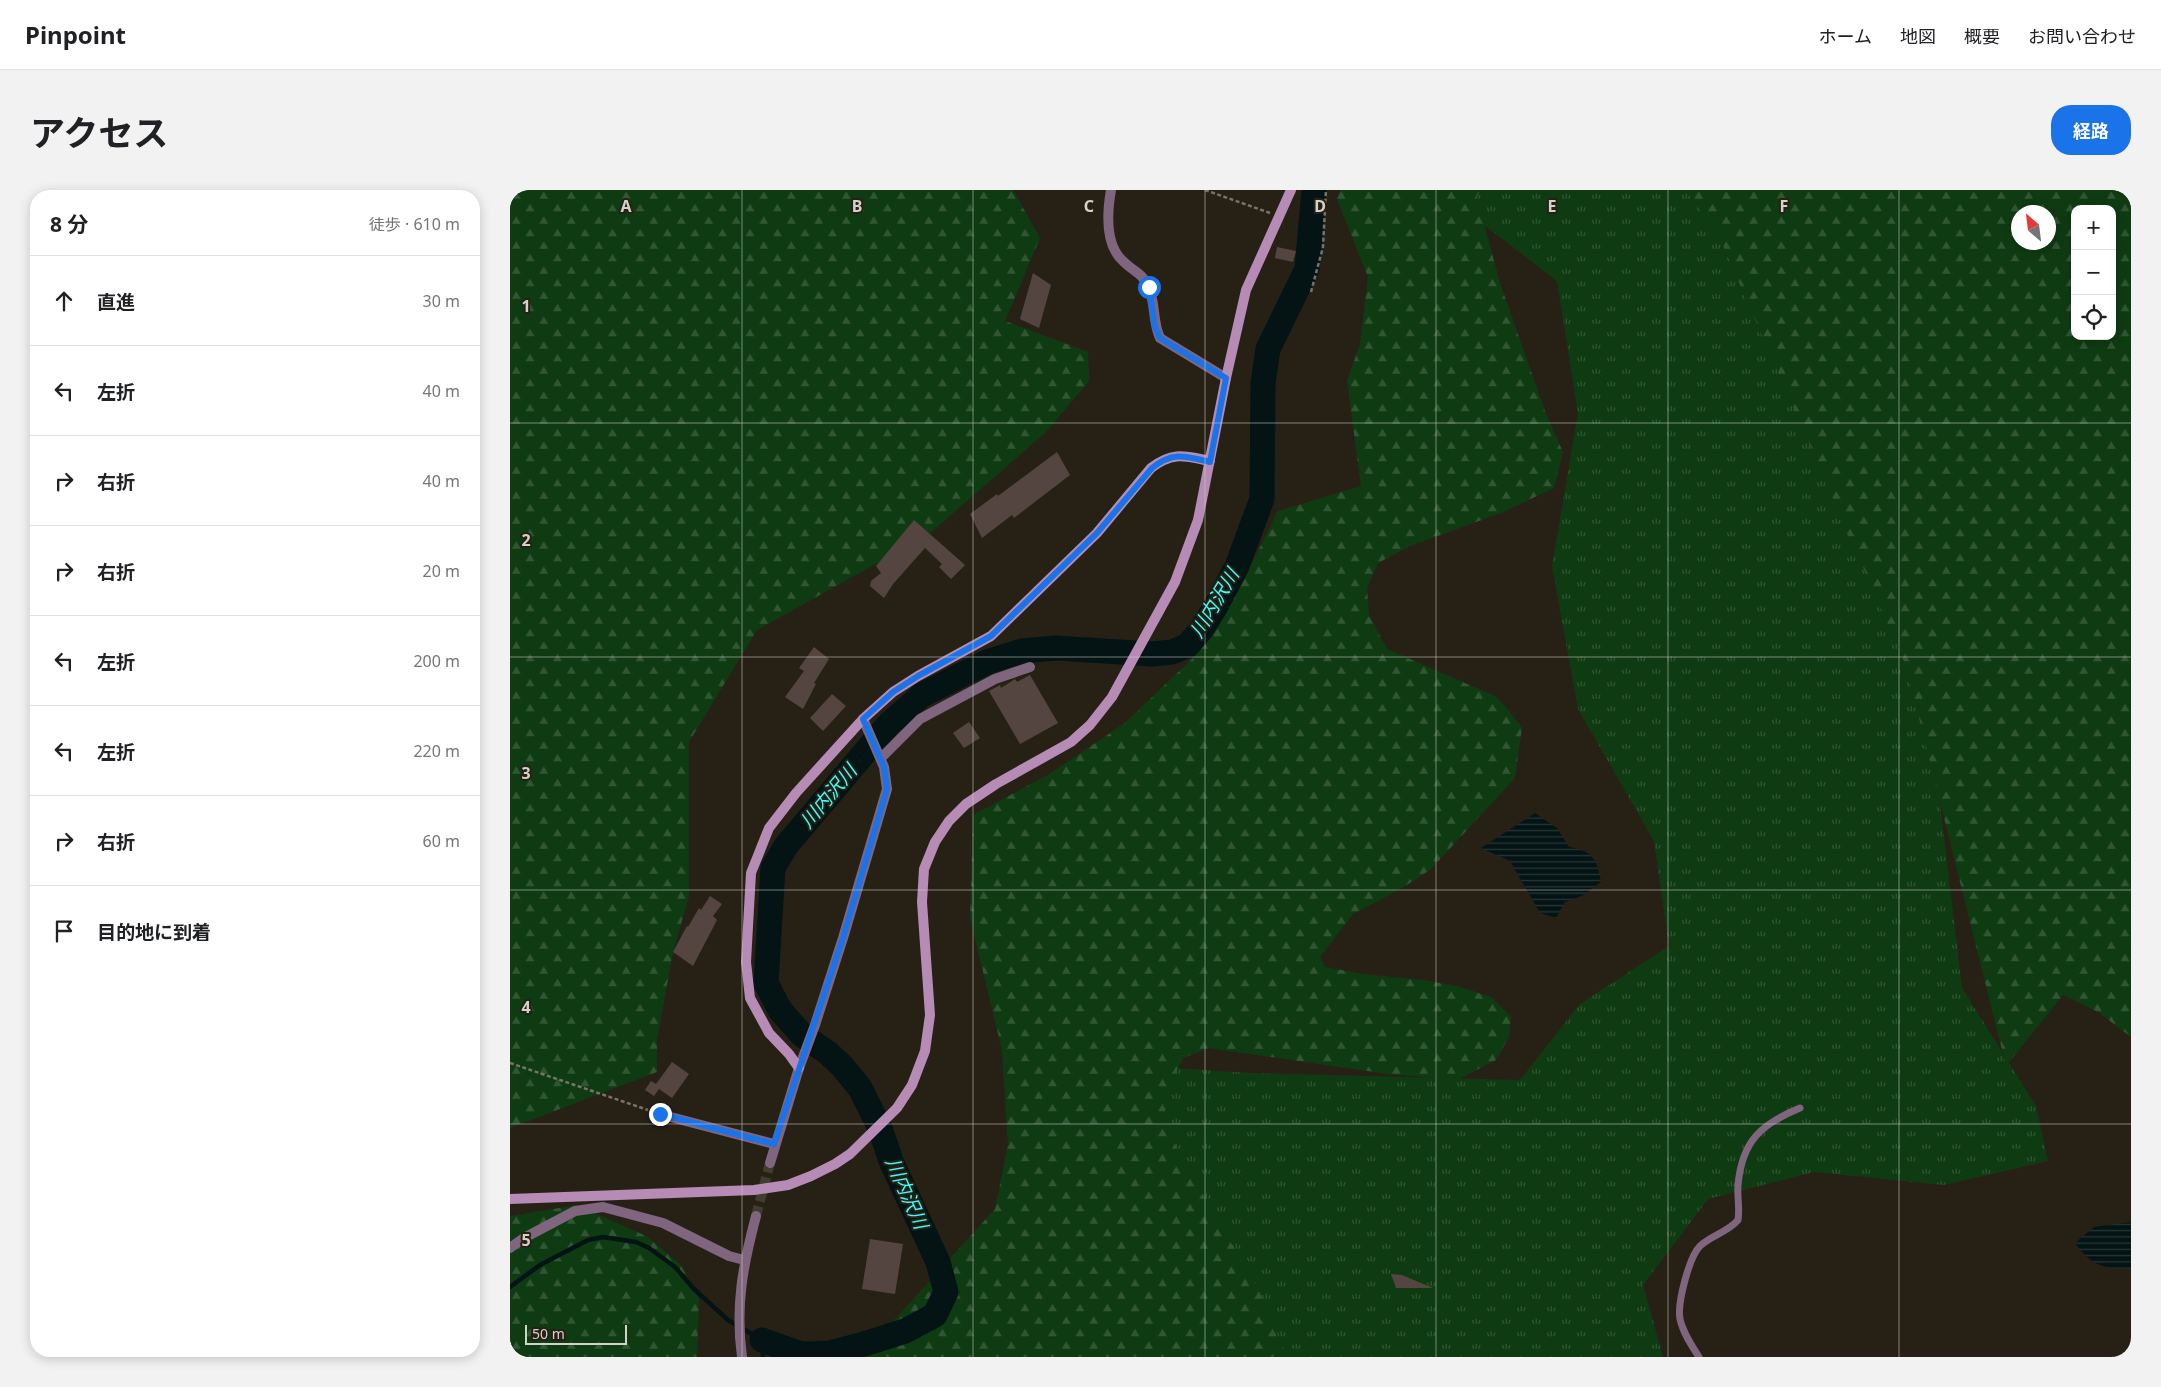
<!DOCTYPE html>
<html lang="ja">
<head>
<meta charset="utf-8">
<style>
  :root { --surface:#fff; --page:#f2f2f2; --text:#202124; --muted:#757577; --line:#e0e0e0; --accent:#1a73e8 }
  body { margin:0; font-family:"Noto Sans","Noto Sans JP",sans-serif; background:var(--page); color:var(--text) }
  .controls { position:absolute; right:15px; top:15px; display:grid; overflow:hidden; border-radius:10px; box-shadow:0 2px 12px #0003 }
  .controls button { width:45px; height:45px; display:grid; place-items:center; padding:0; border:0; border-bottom:1px solid var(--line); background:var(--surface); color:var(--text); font:25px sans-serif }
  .compass { position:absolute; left:1501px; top:15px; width:45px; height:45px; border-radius:50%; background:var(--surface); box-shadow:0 2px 12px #0003; rotate:332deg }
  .scale { position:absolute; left:15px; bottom:12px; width:102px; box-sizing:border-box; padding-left:5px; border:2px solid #d5d1c9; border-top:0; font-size:14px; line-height:18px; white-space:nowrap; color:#d5d1c9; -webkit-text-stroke:4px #272115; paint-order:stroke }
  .stop { position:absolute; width:15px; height:15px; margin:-11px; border:4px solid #1a73e8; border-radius:50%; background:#fff }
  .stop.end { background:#1a73e8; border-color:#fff; box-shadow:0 1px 5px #0008 }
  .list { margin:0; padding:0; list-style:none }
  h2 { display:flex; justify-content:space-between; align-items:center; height:65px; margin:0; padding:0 20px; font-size:21px }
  h2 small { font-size:16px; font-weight:400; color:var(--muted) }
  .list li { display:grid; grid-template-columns:32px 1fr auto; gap:15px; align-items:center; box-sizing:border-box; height:90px; padding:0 20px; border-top:1px solid var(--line) }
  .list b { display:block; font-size:19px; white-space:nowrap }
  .list em { font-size:16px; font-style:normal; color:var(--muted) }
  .icon { flex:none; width:28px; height:28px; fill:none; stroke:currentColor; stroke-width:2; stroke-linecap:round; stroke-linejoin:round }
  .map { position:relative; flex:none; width:1621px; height:1167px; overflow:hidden; border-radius:20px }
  header { display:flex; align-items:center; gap:30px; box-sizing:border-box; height:70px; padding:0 25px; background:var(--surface); border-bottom:1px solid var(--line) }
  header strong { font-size:24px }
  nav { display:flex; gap:28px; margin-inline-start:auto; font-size:18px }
  .intro { display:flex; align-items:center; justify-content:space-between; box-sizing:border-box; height:120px; padding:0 30px }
  h1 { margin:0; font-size:35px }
  .button { padding:12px 22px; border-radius:20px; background:var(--accent); color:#fff; font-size:18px; font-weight:700 }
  main { display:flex; gap:30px; padding:0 30px }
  aside { flex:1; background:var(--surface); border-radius:20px; box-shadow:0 2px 12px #0003 }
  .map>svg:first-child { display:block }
  .grass { fill:url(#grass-tufts) }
  .forest { fill:url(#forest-firs); fill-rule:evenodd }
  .water { fill:url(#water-rules) }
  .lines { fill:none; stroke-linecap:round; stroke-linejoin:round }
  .stream { stroke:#041414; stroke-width:4.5 }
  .river { stroke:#041414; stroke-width:25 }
  .building { fill:#554541 }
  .street-tunnel { stroke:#413b30; stroke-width:10; stroke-dasharray:10 5; stroke-linecap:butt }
  .path { stroke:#787369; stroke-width:2.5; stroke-dasharray:4 2.5; stroke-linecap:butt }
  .lane { stroke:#80657f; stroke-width:7 }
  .street { stroke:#80657f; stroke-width:10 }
  .secondary { stroke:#b68bb5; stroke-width:10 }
  .route { stroke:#1a73e8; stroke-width:6 }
  .grid { fill:none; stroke:#d5d1c9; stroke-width:1; stroke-opacity:0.55 }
  .labels { text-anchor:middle; stroke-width:4; stroke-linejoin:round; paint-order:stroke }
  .water-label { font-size:19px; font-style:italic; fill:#3cfdfe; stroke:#272115 }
  .grid-label { font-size:16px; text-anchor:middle; font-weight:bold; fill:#d5d1c9; stroke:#272115; stroke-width:4; stroke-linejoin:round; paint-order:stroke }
</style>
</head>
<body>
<header>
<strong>Pinpoint</strong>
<nav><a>ホーム</a><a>地図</a><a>概要</a><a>お問い合わせ</a></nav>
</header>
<div class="intro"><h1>アクセス</h1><a class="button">経路</a></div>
<main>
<aside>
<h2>8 分<small>徒歩 · 610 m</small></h2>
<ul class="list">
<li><svg class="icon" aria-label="ahead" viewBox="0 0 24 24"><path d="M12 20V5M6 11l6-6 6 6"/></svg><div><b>直進</b></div><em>30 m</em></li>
<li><svg class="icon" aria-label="left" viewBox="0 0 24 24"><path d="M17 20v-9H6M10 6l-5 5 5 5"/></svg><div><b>左折</b></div><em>40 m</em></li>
<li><svg class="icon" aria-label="right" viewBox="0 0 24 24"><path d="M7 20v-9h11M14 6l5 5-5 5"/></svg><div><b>右折</b></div><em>40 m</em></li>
<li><svg class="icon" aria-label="right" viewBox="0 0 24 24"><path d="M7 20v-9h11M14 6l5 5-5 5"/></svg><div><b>右折</b></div><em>20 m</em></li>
<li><svg class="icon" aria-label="left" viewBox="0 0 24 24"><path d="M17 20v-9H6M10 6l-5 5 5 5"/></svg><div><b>左折</b></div><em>200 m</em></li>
<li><svg class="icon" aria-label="left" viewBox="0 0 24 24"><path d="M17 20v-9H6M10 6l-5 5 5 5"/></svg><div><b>左折</b></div><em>220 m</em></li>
<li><svg class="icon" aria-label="right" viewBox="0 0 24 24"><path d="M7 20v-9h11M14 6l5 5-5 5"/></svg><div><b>右折</b></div><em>60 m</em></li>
<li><svg class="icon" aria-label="arrive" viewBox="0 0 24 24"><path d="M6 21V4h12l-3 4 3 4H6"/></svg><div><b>目的地に到着</b></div></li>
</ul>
</aside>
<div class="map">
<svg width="1621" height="1167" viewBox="0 0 1621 1167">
  <defs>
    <pattern id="grass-tufts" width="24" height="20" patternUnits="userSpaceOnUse" patternTransform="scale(1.25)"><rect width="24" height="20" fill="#0f3b12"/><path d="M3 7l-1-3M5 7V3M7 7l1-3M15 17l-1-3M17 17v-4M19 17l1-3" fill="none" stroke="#315633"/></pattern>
    <pattern id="forest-firs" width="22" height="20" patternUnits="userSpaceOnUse" patternTransform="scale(1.25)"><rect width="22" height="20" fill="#0f3b12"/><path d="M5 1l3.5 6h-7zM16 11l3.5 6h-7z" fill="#315633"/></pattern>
    <pattern id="water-rules" width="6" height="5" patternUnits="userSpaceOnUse" patternTransform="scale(1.25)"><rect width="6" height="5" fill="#041414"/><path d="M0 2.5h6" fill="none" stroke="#283535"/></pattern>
  </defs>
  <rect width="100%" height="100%" fill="#272115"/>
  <path class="grass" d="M953 0H1200L1411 454 1452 798 1526 916 1538 971 1434 995 1304 982 1198 1009 1133 1095 1153 1167H750L632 967 631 876 740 883 1010 890 1070 814 1159 756 1144 651 1068 519 1042 376 1068 223 1047 91 947 14Z"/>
  <path class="forest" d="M0 0H503L530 48 495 131 578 162 579 191 535 243 419 344 247 440 179 552V706L163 762 147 850V882L0 938Z
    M830 0H970L967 8 990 93 1036 224 1053 262 1044 298 991 323 900 356 868 373 857 398 859 425 877 459 987 507 1012 537 1005 588 920 680 892 698 843 724 810 767 815 777 853 784 913 790 947 796 981 807 1001 827 999 847 986 870 947 890 878 884 699 858 673 868 652 911 667 960 752 1106 777 1167H351L485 1019 498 954 492 860 460 728 463 625 538 585 615 533 686 465 727 403 768 321 851 296 837 191 850 154 858 87 827 9Z
    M1175 0H1621V847L1588 822 1553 805 1496 876 1396 476 1207 42ZM1565 19H1602V146H1565ZM1538 22V52H1508V22Z
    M67 1015 136 1046 171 1075 189 1109 187 1167H0V1026Z"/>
  <path class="water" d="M1025 623 1047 638 1059 657C1083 661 1087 669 1091 692L1074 705 1055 712 1046 728 1030 723 1000 671 971 658Z
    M1621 1032V1079C1593 1078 1582 1077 1565 1053L1584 1037Z"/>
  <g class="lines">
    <path class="stream" d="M0 1097 30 1075 78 1050 93 1047 126 1052 139 1058 165 1077 184 1099 218 1130 252 1150 253 1167"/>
    <path class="river" d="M252 1150 291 1164 319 1163 354 1154 395 1141 425 1125 436 1102 428 1072 381 971 370 938 350 898 332 876 318 863 292 845 270 820 256 793 263 678 276 656 378 535 412 505 477 472 512 461 546 458 642 464 662 462 677 456 691 440 706 416 727 376 752 309 753 193 758 159 797 79 804 0"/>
  </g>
  <path class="building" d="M767 57 786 61 783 72 765 68Z
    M523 83 541 95 529 138 510 129Z
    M547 262 560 285 504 328 502 325 472 348 460 324 487 304 488 306Z
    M404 330 455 375 441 389 429 377 432 374 415 358 383 394 374 408 360 396 361 391 371 383 366 376Z
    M304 457 319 469 304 493 306 494 293 519 275 507 294 481 289 478Z
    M520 485 548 533 510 554 479 501 490 495 491 498 505 489 507 492Z
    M322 504 336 516 313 541 300 528Z
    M459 532 470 548 454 558 443 543Z
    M200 706 212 714 203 726 207 730 183 776 163 762 177 736 178 737 189 718 191 720Z
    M162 872 179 884 162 908 149 899 144 906 135 900 141 891 146 894Z
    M360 1049 393 1054 385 1104 352 1099Z
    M881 1084 892 1085 923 1098H886Z"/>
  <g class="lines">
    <path class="street-tunnel" d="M246 1026 260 973"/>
    <path class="path" d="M695 0 760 23
      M801 102 813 57 816 0
      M0 873 138 920"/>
    <path class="lane" d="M1189 1167C1182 1156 1173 1143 1170 1129 1167 1114 1179 1067 1190 1056 1202 1045 1218 1042 1228 1030 1230 1018 1227 1007 1228 995 1232 951 1251 934 1290 918"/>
    <path class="street" d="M601 0C597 23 595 56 614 72 623 81 633 84 638 96 646 112 642 131 650 148L716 188
      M371 568 410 529 485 489 520 477
      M149 924 264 954
      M260 973 289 878 305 835 333 748 377 599 374 577 353 529
      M0 1058 14 1048 65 1021 93 1017 153 1033 219 1066 234 1070
      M232 1167C225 1116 233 1075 246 1026"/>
    <path class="secondary" d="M289 878 279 864 259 843 240 808 236 772 241 683 259 638 286 603 353 529 383 502 408 486 481 446 587 343 641 278C663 261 675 266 700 271
      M0 1009 244 1000 278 995 301 986 325 974 340 964 387 918 402 895 415 861 420 825 412 712 414 679 425 652 439 631 456 614 486 594 561 552 580 535 602 507 665 392 688 330 716 188 736 100 781 0"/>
  </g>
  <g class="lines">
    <path class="route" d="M150 924 264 954 333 748 377 599 374 577 353 529 383 502 408 486 481 446 587 343 642 278C663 261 675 266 700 272L716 188 650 148 645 137 639 97"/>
  </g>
  <path class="grid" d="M232 0V1167M463 0V1167M695 0V1167M926 0V1167M1158 0V1167M1389 0V1167M0 233H1621M0 467H1621M0 700H1621M0 934H1621"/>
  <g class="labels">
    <g class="water-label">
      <text transform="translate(704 413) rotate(-59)" y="7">川内沢川</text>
      <text transform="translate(318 606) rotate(-50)" y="7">川内沢川</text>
      <text transform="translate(397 1003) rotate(66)" y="7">川内沢川</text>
    </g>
  </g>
  <g class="grid-label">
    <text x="116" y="22">A</text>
    <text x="347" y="22">B</text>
    <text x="579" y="22">C</text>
    <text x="810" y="22">D</text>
    <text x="1042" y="22">E</text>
    <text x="1274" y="22">F</text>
    <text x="16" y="122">1</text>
    <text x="16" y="356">2</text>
    <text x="16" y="589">3</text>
    <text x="16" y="823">4</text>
    <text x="16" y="1056">5</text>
  </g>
</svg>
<div class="controls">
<button>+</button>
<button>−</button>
<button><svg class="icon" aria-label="locate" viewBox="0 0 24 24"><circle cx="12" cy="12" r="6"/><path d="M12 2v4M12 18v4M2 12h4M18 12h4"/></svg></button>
</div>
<svg class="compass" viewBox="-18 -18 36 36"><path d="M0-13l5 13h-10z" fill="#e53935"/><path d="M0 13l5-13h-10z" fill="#757577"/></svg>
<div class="scale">50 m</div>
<div class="stop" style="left:639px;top:97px"></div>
<div class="stop end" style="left:150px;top:924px"></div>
</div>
</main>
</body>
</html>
